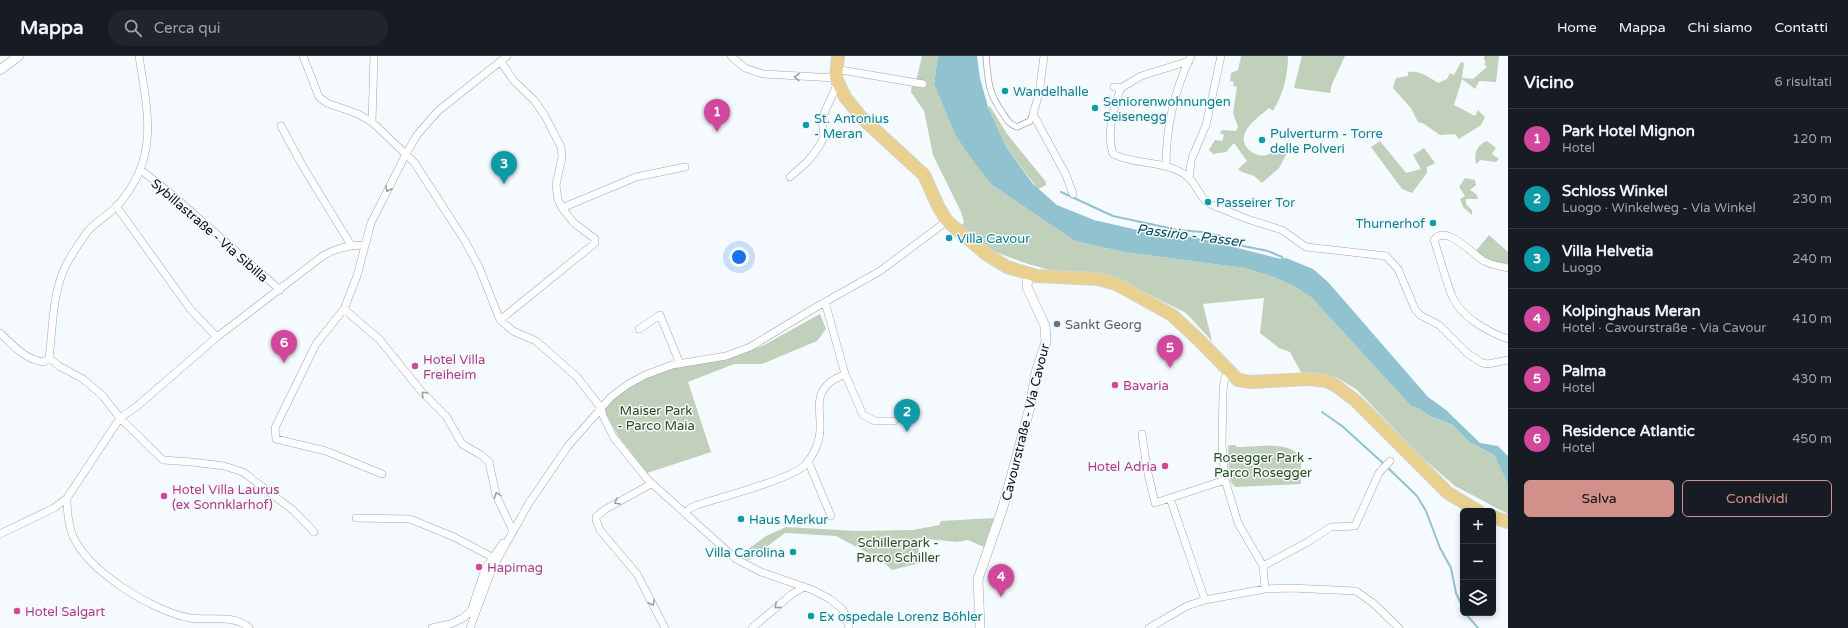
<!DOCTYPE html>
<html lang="it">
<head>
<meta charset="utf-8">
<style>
  :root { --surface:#171b24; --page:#20242c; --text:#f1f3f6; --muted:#9ea1a6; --line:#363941; --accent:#d19089 }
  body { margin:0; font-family:"Varela Round",sans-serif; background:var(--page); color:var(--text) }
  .controls { position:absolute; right:12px; bottom:12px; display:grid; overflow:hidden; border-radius:6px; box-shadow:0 2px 6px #0003 }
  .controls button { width:36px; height:36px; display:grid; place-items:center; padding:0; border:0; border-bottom:1px solid var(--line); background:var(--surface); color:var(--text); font:20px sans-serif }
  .you { position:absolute; left:739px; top:201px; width:14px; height:14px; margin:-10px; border:3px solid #fff; border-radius:50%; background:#1a73e8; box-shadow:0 0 0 6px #1a73e833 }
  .badge { display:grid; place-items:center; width:26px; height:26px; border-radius:50%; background:var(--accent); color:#fff; font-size:13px; font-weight:700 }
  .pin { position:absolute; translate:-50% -33px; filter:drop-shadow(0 1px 2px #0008) }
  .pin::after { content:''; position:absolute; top:21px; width:14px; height:12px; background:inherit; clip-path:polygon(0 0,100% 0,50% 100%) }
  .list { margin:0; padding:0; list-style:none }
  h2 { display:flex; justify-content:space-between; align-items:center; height:52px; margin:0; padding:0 16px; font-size:17px }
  h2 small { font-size:13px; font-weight:400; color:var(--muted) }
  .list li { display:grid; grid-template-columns:26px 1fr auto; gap:12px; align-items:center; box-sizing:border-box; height:60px; padding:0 16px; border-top:1px solid var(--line) }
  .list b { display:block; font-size:15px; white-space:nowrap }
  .list p { margin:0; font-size:13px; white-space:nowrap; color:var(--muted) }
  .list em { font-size:13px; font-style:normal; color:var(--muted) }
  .actions { display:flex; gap:8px; padding:12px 16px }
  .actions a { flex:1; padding:9px 0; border:1px solid var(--accent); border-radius:6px; text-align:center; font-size:14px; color:var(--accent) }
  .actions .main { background:var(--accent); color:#111 }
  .icon { flex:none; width:22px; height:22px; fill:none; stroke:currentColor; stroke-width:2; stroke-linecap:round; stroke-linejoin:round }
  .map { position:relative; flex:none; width:1508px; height:572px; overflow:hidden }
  header { display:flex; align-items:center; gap:24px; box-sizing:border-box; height:56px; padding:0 20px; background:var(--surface); border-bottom:1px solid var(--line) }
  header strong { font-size:19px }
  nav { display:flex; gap:22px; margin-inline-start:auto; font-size:14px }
  .search { width:280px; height:36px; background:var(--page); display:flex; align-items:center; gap:10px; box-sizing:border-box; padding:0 14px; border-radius:22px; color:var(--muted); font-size:15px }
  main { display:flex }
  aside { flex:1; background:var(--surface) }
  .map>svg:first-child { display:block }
  .green { fill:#c0d0ba }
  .water { fill:#91c2d0 }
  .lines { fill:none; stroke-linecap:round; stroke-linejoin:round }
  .stream { stroke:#91c2d0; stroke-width:2 }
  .pedestrian-casing { stroke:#a3a7ab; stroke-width:7 }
  .minor-casing { stroke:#a3a7ab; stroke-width:8 }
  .tertiary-casing { stroke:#a3a7ab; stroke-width:10 }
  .primary-casing { stroke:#d4d4d4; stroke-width:14 }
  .pedestrian { stroke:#fff; stroke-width:5.5 }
  .minor { stroke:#fff; stroke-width:7 }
  .tertiary { stroke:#fff; stroke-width:9 }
  .primary { stroke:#e9d08f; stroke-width:12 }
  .oneway { stroke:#9f9fa0 }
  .culture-dot { fill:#0f9aa8; stroke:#f5fafe; stroke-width:1.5 }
  .worship-dot { fill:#6b7280; stroke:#f5fafe; stroke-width:1.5 }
  .hotel-dot { fill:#d1479c; stroke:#f5fafe; stroke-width:1.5 }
  .labels { text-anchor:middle; stroke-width:3; stroke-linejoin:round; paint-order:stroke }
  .culture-label { font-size:13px; fill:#0d838f; stroke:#f5fafe; text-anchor:start }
  .street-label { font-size:13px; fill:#0f1011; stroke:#f5fafe }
  .worship-label { font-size:13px; fill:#5b616d; stroke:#f5fafe; text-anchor:start }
  .hotel-label { font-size:13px; fill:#b23c85; stroke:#f5fafe; text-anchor:start }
  .park-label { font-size:13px; fill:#2b4c1c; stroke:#f5fafe }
  .water-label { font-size:14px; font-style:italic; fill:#054d5d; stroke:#f5fafe }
</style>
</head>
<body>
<header>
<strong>Mappa</strong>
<div class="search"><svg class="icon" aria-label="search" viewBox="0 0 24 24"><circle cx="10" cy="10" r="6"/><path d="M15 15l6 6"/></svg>Cerca qui</div>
<nav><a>Home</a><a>Mappa</a><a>Chi siamo</a><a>Contatti</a></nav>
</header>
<main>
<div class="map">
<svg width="1508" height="572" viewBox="0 0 1508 572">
  <rect width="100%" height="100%" fill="#f5fafe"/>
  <path class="green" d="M922 0H938L934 28 955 79 975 108 992 129 1075 185 1124 196 1245 212 1271 220 1294 230 1312 242 1411 350 1418 352 1428 359 1453 369 1469 386 1494 399 1508 428V458L1455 430 1418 398 1357 334 1336 321 1302 318 1290 296 1279 292 1260 277 1264 242 1203 248 1212 285 1186 257 1128 228 1104 218 1050 214 1028 208 995 196 961 171 964 166 961 156 933 99 924 55 911 36 912 25H916Z
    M1241 0H1288C1288 20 1283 38 1273 55L1269 52C1261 59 1249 67 1245 77 1239 90 1255 102 1267 99 1270 98 1273 95 1276 94L1279 96 1288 90 1290 91 1279 112 1262 127 1254 120 1242 116 1238 113 1247 105 1234 87 1226 96 1213 98 1209 94 1215 84 1222 85 1224 79 1220 77 1222 74 1236 75 1238 71 1233 57 1237 31 1233 30 1234 26 1230 25 1231 17 1238 14Z
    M1302 0H1345L1332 28 1330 37 1294 32Z
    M1484 0H1499L1496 26 1479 25 1475 33 1462 23 1454 49 1475 60 1478 54 1485 61 1481 69 1459 83 1455 78 1440 79 1424 68 1418 66 1411 52 1393 32 1396 22 1408 20V16C1420 14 1429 21 1438 27L1447 23 1450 17 1454 19 1461 6 1464 7 1462 22 1473 23 1487 11 1484 8 1486 6 1484 3Z
    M990 50 1007 78 1046 126V129L1038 133 1006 91 988 51Z
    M1380 85 1406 117 1421 113 1413 99 1424 92 1435 107 1427 111V117L1412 137 1402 133 1371 91Z
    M1487 85 1496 92 1492 98 1499 103 1496 106 1480 104 1476 108C1474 98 1476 89 1487 85Z
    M1465 122 1475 124 1476 129 1470 134 1476 138 1478 143H1466V148L1472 154V159L1463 151 1460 143 1465 140 1459 131Z
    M1489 179 1508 196V210L1490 205 1475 196Z
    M820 258 826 273 817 285 762 308H734L688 326 711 396 647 417 619 381 602 351 627 330 672 311 726 303 744 297 764 289Z
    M1231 389H1235L1237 391C1251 392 1294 383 1300 403 1302 410 1300 420 1301 428L1236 431 1231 427 1229 419 1228 390Z
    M994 462 984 491 968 484 957 486 917 482 920 507 892 514 881 504 836 480 785 477 749 504 740 499 766 480 786 471 857 475 913 474 939 469 941 465Z"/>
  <path class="water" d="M938 0H977L980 22 988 51 1006 91 1033 128 1057 149 1094 164 1159 179 1194 181 1281 203 1286 202 1313 213 1328 226 1428 341 1446 354 1480 387 1498 390 1508 400V428L1494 399 1469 386 1453 369 1428 359 1418 352 1411 350 1312 242 1294 230 1271 220 1245 212 1124 196 1075 185 992 129 975 108 955 79 934 28Z"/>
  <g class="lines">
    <path class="stream" d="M1061 136 1113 160 1178 174 1202 176 1221 180 1243 190 1268 195 1282 201 1283 204
      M1322 356 1342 370 1384 408
      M1387 411 1417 440 1426 455 1440 492 1451 512 1456 537 1463 552
      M1465 557 1478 572"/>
    <g class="pedestrian-casing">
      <path id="pedestrian" d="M986 0C988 23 988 37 1002 56 1007 64 1009 68 1017 71L1030 65 1033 58"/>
    </g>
    <g class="minor-casing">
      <path id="minor" d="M139 0C148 58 160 102 117 150 108 159 96 166 87 176 80 186 72 198 66 209 52 237 53 272 49 302L59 310 83 323 102 339 120 362 163 404 192 406 224 410 243 416 294 455 314 476
        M303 0 319 41 327 47 358 58 372 66 414 106 465 185 479 211 500 264 513 275 536 285 577 321 601 352 603 360 614 382 648 424 736 503 761 516 813 534 830 543 842 553 846 560 849 572
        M731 0 745 12 763 18 836 22
        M1044 0 1039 38 1033 58 1066 119 1073 138
        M501 6 514 25 534 44 545 60 561 91 562 101 556 129 558 144 562 152 636 121 685 111
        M835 13 923 28
        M1114 31 1121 32 1141 20 1189 5
        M1121 32C1113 52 1106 76 1113 98 1136 110 1168 103 1189 122 1195 128 1200 138 1205 145
        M372 66 374 0
        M281 70 302 109 351 189
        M1192 102 1206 69 1221 0
        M1166 110C1166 72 1174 35 1191 0
        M141 114 169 136 280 234
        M790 121 808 105 818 92 824 81 822 62 836 31 839 29
        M1189 122 1191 107
        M1210 148 1247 163 1282 174 1306 191 1386 200 1398 213 1415 253 1420 259 1439 269 1467 297 1482 307 1488 308 1508 304
        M116 150 191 254 217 281
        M1508 212C1500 210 1491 209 1484 205 1473 199 1446 167 1434 184 1440 202 1445 222 1452 240 1461 261 1488 276 1508 283
        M825 246 845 318 863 359 875 365H894
        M344 253 379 283 421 335 446 360 462 388 481 399 489 406 496 439 513 475
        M500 264 595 187V183L574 167 562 152
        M639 273 660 259 680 308
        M0 277C13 289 25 304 44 306L49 302
        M1228 316 1224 325 1223 336 1222 389 1225 424 1238 467 1263 510 1265 533
        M1142 378 1147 413 1155 447 1225 424
        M808 405 831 460
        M382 418 326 395 276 383 275 372 316 288 344 253 357 220 371 167 406 98 417 79 438 55 507 0
        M651 428 604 454 596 461V464L600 474 637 518 665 572
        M67 442C67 454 68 466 72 478 87 515 152 555 190 562 207 565 236 558 249 572
        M1170 442 1205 544
        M686 457 689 453 697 449C719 442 791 423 805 409 814 399 820 385 820 373 821 355 814 341 829 327 834 323 840 321 845 318
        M356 462 410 463 454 481 492 501
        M0 478 54 452 67 442 120 362 136 351 217 281 324 199C337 192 350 189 364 189
        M1263 510 1306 487 1331 471 1355 470 1379 417 1390 405
        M432 572 450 568 463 562 471 555 485 513 503 487
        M470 572 492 513 529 447 568 390 611 341 627 329 645 319 672 309 726 300 750 291 818 250 880 215 947 165
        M752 572 792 538 804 531
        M1149 572 1187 550 1205 544 1265 533 1291 532 1356 535 1373 547 1399 572"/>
    </g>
    <g class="tertiary-casing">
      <path id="tertiary" d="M0 14 19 0
        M980 572 978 523 1003 451 1030 351 1036 316 1046 286 1045 270 1027 231 1028 218"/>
    </g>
    <g class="primary-casing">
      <path id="primary" d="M838 0 836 22 845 41 861 61 924 119 938 150 947 165 986 198 1007 211 1037 220 1098 223 1116 228 1172 259 1200 285 1238 324 1250 326 1309 323 1326 325 1335 329 1356 345 1448 437 1478 455
        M1493 461 1508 466"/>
    </g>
    <use href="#pedestrian" class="pedestrian"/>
    <use href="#minor" class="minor"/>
    <use href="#tertiary" class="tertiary"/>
    <use href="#primary" class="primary"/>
  </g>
  <defs><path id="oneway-chevron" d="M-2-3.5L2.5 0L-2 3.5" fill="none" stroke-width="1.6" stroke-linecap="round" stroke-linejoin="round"/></defs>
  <g class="oneway">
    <use href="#oneway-chevron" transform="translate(797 21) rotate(-177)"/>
    <use href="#oneway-chevron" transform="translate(388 133) rotate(116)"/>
    <use href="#oneway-chevron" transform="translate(424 338) rotate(-134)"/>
    <use href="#oneway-chevron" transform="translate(497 439) rotate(-110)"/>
    <use href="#oneway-chevron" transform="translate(617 446) rotate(149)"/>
    <use href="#oneway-chevron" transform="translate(652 547) rotate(63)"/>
    <use href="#oneway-chevron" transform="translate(777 550) rotate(139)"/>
  </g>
  <g class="culture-dot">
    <circle cx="1005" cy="35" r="4"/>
    <circle cx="1095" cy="52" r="4"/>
    <circle cx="806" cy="69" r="4"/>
    <circle cx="1262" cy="84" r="4"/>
    <circle cx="1208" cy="146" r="4"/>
    <circle cx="1433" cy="167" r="4"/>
    <circle cx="949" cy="182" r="4"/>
    <circle cx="741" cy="463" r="4"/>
    <circle cx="793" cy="496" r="4"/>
    <circle cx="811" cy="560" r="4"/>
  </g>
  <circle class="worship-dot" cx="1057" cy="268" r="4"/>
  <g class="hotel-dot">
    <circle cx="415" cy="310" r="4"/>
    <circle cx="1115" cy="329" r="4"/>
    <circle cx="1165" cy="410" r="4"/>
    <circle cx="164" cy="440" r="4"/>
    <circle cx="479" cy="511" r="4"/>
    <circle cx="17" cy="555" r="4"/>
  </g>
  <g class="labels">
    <g class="culture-label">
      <text x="1013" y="40">Wandelhalle</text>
      <text x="1103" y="50">Seniorenwohnungen<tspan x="1103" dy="15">Seisenegg</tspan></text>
      <text x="814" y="67">St. Antonius<tspan x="814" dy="15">- Meran</tspan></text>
      <text x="1270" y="82">Pulverturm - Torre<tspan x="1270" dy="15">delle Polveri</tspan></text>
      <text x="1216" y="151">Passeirer Tor</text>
      <text x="1425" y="172" text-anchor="end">Thurnerhof</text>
      <text x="957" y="187">Villa Cavour</text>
      <text x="749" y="468">Haus Merkur</text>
      <text x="785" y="501" text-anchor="end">Villa Carolina</text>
      <text x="819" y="565">Ex ospedale Lorenz Böhler</text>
    </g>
    <g class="street-label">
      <text transform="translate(210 174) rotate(41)" y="5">Sybillastraße - Via Sibilla</text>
      <text transform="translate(1025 366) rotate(-76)" y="5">Cavourstraße - Via Cavour</text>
    </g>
    <g class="worship-label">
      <text x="1065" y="273">Sankt Georg</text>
    </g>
    <g class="hotel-label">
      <text x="423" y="308">Hotel Villa<tspan x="423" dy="15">Freiheim</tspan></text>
      <text x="1123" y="334">Bavaria</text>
      <text x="1157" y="415" text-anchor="end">Hotel Adria</text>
      <text x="172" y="438">Hotel Villa Laurus<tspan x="172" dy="15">(ex Sonnklarhof)</tspan></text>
      <text x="487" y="516">Hapimag</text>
      <text x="25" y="560">Hotel Salgart</text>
    </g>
    <g class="park-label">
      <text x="656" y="359">Maiser Park<tspan x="656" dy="15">- Parco Maia</tspan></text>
      <text x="1263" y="406">Rosegger Park -<tspan x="1263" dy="15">Parco Rosegger</tspan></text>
      <text x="898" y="491">Schillerpark -<tspan x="898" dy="15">Parco Schiller</tspan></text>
    </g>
    <g class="water-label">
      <text transform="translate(1190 179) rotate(7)" y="5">Passirio - Passer</text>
    </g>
  </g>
</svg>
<div class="controls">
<button>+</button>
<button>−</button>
<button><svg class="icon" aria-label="layers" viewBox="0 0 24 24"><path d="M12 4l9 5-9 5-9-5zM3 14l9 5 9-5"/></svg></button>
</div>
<div class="you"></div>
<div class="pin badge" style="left:717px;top:76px;background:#d1479c">1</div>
<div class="pin badge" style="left:907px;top:376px;background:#0f9aa8">2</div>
<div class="pin badge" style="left:504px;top:128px;background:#0f9aa8">3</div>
<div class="pin badge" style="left:1001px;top:541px;background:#d1479c">4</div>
<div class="pin badge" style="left:1170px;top:312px;background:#d1479c">5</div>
<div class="pin badge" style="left:284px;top:307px;background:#d1479c">6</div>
</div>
<aside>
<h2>Vicino<small>6 risultati</small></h2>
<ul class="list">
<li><span class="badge" style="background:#d1479c">1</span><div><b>Park Hotel Mignon</b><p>Hotel</p></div><em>120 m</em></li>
<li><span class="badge" style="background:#0f9aa8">2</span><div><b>Schloss Winkel</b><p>Luogo · Winkelweg - Via Winkel</p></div><em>230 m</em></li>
<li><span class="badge" style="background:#0f9aa8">3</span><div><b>Villa Helvetia</b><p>Luogo</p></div><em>240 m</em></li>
<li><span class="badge" style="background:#d1479c">4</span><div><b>Kolpinghaus Meran</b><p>Hotel · Cavourstraße - Via Cavour</p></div><em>410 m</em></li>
<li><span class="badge" style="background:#d1479c">5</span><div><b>Palma</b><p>Hotel</p></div><em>430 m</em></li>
<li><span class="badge" style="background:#d1479c">6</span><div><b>Residence Atlantic</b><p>Hotel</p></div><em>450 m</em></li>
</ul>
<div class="actions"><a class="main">Salva</a><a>Condividi</a></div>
</aside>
</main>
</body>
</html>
